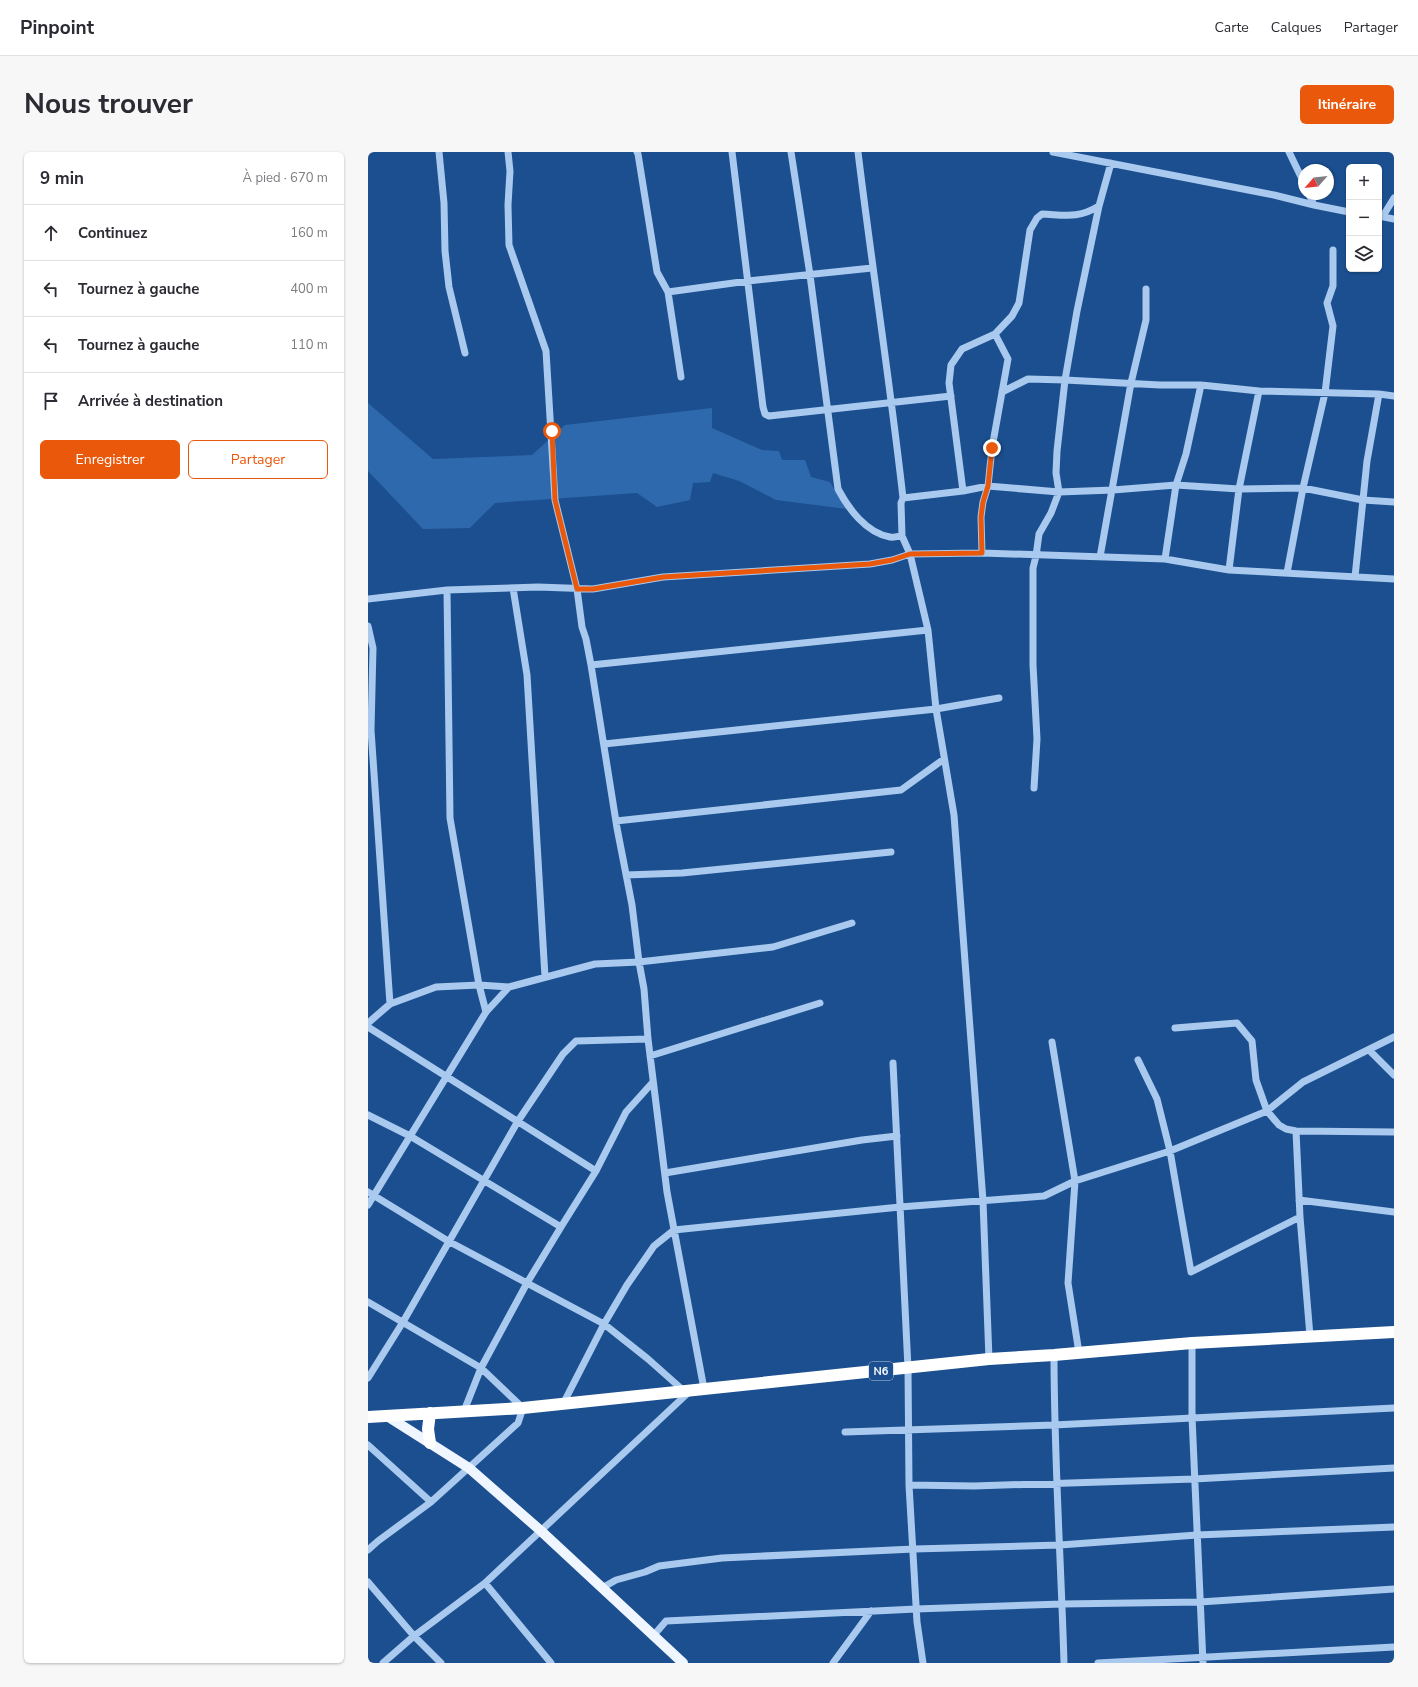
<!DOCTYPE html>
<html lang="fr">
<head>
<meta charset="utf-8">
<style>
  :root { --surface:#fff; --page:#f7f7f7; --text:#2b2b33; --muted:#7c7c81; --line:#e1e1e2; --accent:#ea580c }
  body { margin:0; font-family:"Nunito Sans",sans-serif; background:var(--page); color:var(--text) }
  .controls { position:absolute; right:12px; top:12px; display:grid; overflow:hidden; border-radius:6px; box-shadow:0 1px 3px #0004 }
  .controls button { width:36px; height:36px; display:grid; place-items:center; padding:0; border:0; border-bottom:1px solid var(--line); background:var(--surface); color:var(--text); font:20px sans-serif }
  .compass { position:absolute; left:930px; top:12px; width:36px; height:36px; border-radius:50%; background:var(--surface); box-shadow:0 1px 3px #0004; rotate:243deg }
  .stop { position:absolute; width:12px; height:12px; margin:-9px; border:3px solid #ea580c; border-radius:50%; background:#fff }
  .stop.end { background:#ea580c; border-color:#fff; box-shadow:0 1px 4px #0008 }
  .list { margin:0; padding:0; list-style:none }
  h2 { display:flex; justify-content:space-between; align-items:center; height:52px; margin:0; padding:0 16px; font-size:17px }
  h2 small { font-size:13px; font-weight:400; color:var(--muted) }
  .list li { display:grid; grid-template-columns:26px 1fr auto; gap:12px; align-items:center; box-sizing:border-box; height:56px; padding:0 16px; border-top:1px solid var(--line) }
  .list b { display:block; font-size:15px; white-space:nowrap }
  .list em { font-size:13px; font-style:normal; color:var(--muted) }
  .actions { display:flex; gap:8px; padding:12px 16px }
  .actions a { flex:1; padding:9px 0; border:1px solid var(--accent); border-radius:6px; text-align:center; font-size:14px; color:var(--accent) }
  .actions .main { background:var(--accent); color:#fff }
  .icon { flex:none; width:22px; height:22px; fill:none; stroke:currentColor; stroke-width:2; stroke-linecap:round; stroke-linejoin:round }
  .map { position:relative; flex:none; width:1026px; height:1511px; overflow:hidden; border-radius:6px }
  header { display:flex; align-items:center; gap:24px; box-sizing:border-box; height:56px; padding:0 20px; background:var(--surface); border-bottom:1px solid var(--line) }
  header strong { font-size:19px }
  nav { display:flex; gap:22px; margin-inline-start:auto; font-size:14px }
  .intro { display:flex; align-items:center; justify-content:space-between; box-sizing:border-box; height:96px; padding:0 24px }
  h1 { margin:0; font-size:28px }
  .button { padding:10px 18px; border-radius:6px; background:var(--accent); color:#fff; font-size:14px; font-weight:700 }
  main { display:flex; gap:24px; padding:0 24px }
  aside { flex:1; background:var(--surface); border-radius:6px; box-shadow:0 1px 3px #0004 }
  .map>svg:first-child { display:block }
  .green { fill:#2e69ad }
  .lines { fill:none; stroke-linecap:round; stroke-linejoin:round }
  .minor { stroke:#a9c9ee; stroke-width:7 }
  .major { stroke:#f0f6ff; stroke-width:10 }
  .highway { stroke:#fff; stroke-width:12 }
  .route { stroke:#ea580c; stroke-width:5 }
  .labels { text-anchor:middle; stroke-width:4; stroke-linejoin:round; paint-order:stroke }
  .shield { fill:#1b4f8f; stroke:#bbcadd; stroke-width:1 }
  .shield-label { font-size:11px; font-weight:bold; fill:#fff }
</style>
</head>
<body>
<header>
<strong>Pinpoint</strong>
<nav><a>Carte</a><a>Calques</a><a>Partager</a></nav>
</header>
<div class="intro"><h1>Nous trouver</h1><a class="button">Itinéraire</a></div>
<main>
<aside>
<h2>9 min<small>À pied · 670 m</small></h2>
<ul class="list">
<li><svg class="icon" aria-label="ahead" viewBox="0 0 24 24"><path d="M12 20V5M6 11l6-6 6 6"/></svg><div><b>Continuez</b></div><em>160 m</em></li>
<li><svg class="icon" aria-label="left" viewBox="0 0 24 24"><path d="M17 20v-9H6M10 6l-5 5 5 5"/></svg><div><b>Tournez à gauche</b></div><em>400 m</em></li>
<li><svg class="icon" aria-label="left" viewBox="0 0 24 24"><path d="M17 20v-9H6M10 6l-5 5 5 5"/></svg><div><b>Tournez à gauche</b></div><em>110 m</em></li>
<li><svg class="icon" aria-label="arrive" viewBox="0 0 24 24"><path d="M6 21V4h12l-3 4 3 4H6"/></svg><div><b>Arrivée à destination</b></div></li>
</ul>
<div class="actions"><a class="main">Enregistrer</a><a>Partager</a></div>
</aside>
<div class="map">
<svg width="1026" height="1511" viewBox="0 0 1026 1511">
  <rect width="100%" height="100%" fill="#1b4f8f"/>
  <path class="green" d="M0 251 65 307 164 303 197 273 344 256V276L394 298 411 299 414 308H437L443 325 462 330 479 357 408 348 371 329 345 321 342 330 325 331 322 348 289 355 269 341 127 351 102 376 55 377 0 319Z"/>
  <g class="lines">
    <path class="minor" d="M71 0 76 51 77 99 81 135 97 201
      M140 0 142 19 140 53 141 93 178 199 187 348 209 437 214 475 218 487 223 513 249 676 264 753 271 810 276 837 280 887 299 1040 336 1237
      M269 0 270 2 289 120 300 140
      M364 0 395 255 397 262 401 264 583 244
      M423 0 442 123 470 337C480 356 498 381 522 385 525 386 530 384 534 384
      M490 0C504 115 522 230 535 346L533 351 534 384 542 402 560 478 568 557 586 663 615 1049 621 1207
      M685 0 906 43 946 53
      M921 0 936 31
      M941 42 946 53 981 60
      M1011 64 1026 67
      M1015 64 1026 46
      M313 225 300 140 380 129 504 116
      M634 240 660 227 697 228 709 159 731 54
      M595 339 581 231 583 213 594 197 627 182 644 164 651 151 662 78 669 66 674 62C697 63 710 67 731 54L743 11
      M535 346 595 339 620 334 691 340 745 338 808 333 871 337 935 336 995 348 1026 350
      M614 401 613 365 615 350 620 334 624 296 640 207 627 182
      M732 405 763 231 778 168V137
      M797 407 808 333 818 302 833 233
      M861 418 871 337 891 239
      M919 421 935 336 957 241 965 174 959 151 965 134V98
      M987 425 999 309 1011 242
      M145 436 159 523 177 825
      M79 438 82 666 111 833 118 860
      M0 447 79 438 170 435 225 437 295 425 502 412 524 408 542 402 614 401 797 407 861 418 1026 427
      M0 474 5 496 3 578 22 852
      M223 513 560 478
      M236 592 568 557 631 546
      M666 636 669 587 665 513V416L668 404 671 382 683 361 691 340 688 321 689 299 697 228 792 233H833L891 239 1011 242 1026 244
      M248 669 533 638 576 607
      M258 723 314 721 523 700
      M0 871 22 852 68 835 111 833 141 835
      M0 875 228 1019
      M807 876 869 871 884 889 888 928 899 959 911 973 918 977 928 979 1026 980
      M684 890 707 1029 700 1131 711 1201
      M1001 898 1026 923
      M282 904 452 851
      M770 908 789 947 802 999 823 1120 932 1065
      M525 911 540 1216 541 1333 549 1470 555 1511
      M0 963 42 984 193 1075 159 1131 113 1216 96 1259
      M928 979 932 1065 942 1184
      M297 1021 494 988 529 984
      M0 1040 80 1089 236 1172 280 1207 316 1239
      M931 1048 1026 1060
      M0 1053 118 860 141 835 227 812 271 810 405 795 484 771
      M193 1075 228 1019 258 960 285 930
      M0 1150 113 1216 155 1256 150 1271 63 1350 10 1389 0 1398
      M824 1191V1265L835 1511
      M686 1203C686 1306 693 1408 696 1511
      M0 1226 35 1170 150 969 195 902 208 889 280 887
      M195 1252 236 1172 259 1133 286 1094 306 1078 532 1055 676 1044 707 1029 802 999 899 959 935 930 1026 885
      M477 1280 686 1273 1026 1256
      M0 1293 63 1350
      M541 1333 606 1334 826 1327 1026 1316
      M0 1430 46 1484 73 1511
      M117 1431 183 1511
      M234 1436 248 1428 277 1420 291 1414 354 1406 546 1397 692 1393 829 1383 1026 1375
      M286 1483 298 1469 548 1457 694 1452 832 1450 1026 1437
      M15 1511 46 1484 117 1431 321 1240
      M465 1511 503 1459
      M730 1511 1026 1495"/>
    <path class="major" d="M19 1264 101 1316 173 1379 315 1511"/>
    <path class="highway" d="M0 1265 155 1256 621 1207 686 1203 824 1191 1026 1180
      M62 1291 60 1277 62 1261"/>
  </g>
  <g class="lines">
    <path class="route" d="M184 279 187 348 209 437H225L295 425 502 412 524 408 542 402 614 401 613 365 615 350 620 334 624 296"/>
  </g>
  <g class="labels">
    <rect class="shield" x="501" y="1210" width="24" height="18" rx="3"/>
    <g class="shield-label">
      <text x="513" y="1223">N6</text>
    </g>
  </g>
</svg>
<div class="controls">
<button>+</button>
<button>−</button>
<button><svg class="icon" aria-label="layers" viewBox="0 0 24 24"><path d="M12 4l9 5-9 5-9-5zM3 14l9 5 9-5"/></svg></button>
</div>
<svg class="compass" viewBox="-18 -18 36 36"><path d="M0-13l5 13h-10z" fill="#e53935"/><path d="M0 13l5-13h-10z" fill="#7c7c81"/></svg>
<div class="stop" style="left:184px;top:279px"></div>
<div class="stop end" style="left:624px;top:296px"></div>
</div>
</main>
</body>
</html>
